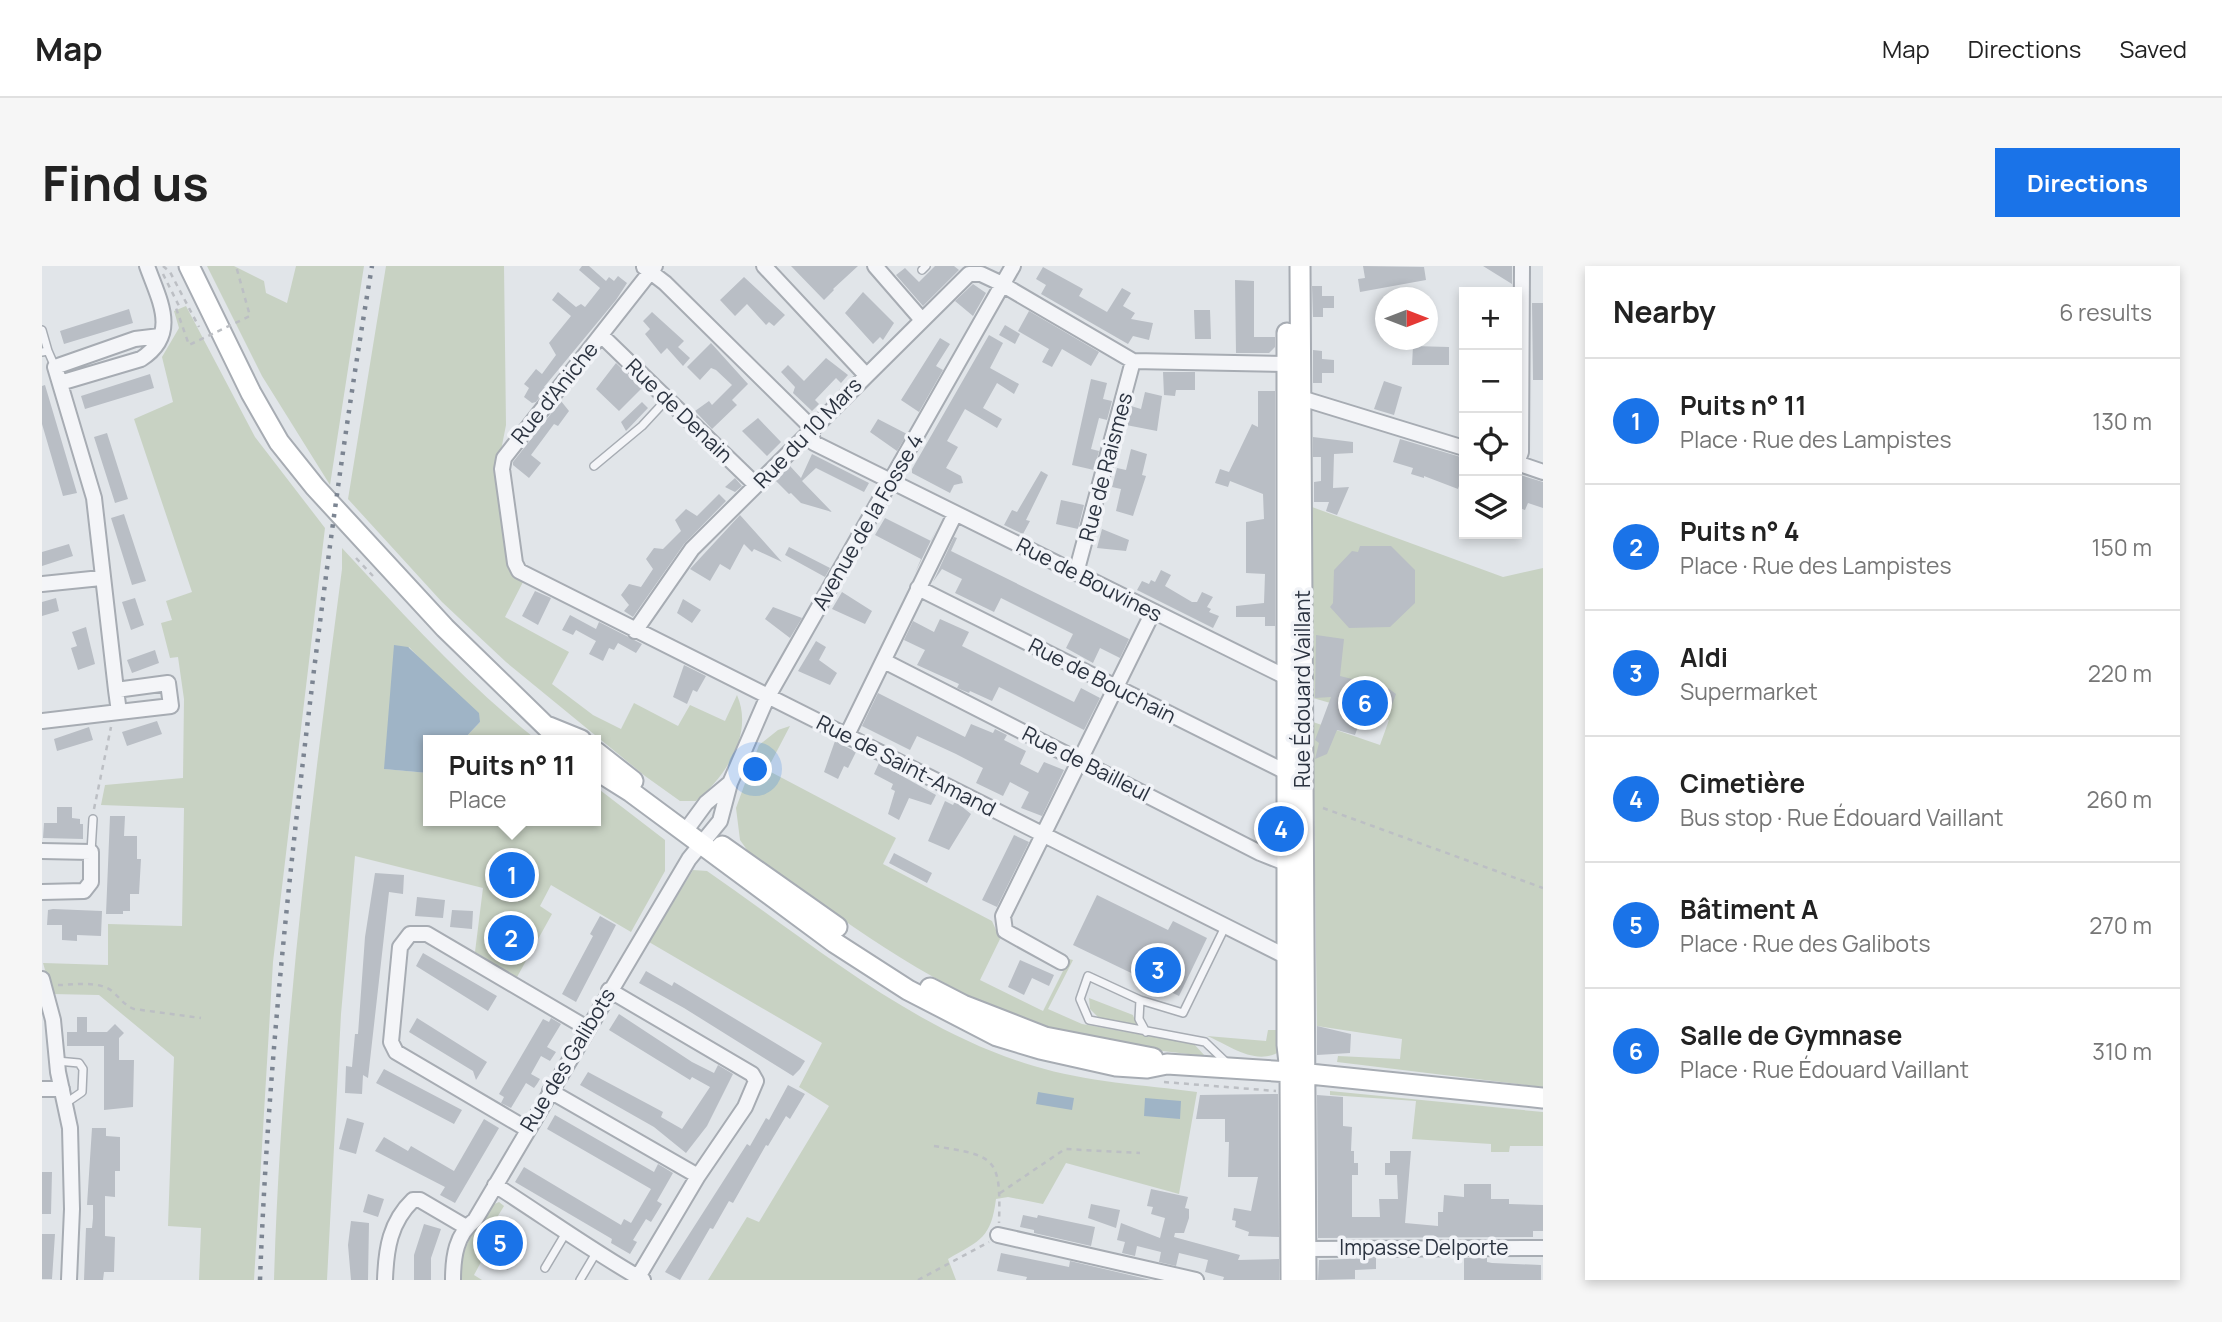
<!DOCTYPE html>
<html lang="en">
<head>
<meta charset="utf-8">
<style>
  :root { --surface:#fff; --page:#f6f6f6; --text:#222; --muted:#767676; --line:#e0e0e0; --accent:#1a73e8 }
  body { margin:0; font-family:Manrope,sans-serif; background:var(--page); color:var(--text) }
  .controls { position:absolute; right:21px; top:21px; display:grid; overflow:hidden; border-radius:0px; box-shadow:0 4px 10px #0003 }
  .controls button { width:63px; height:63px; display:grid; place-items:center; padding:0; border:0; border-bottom:2px solid var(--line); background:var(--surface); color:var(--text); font:35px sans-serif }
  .compass { position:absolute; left:1333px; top:21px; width:63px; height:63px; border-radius:50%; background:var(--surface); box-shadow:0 4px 10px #0003; rotate:90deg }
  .you { position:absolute; left:714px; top:504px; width:24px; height:24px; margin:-18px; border:5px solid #fff; border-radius:50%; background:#1a73e8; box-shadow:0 0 0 10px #1a73e833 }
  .badge { display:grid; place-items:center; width:46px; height:46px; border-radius:50%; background:var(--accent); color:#fff; font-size:23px; font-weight:700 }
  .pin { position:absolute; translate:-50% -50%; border:4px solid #fff; box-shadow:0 2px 7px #0006 }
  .popup { position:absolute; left:381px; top:469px; width:178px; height:91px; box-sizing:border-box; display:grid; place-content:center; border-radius:0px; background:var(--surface); filter:drop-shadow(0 2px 5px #0005); font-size:23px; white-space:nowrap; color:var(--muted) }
  .popup b { font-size:26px; color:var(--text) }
  .popup::after { content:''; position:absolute; left:50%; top:100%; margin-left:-14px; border:14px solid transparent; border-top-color:var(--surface) }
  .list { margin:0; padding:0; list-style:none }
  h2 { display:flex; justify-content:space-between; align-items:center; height:91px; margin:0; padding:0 28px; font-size:30px }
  h2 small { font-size:23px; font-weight:400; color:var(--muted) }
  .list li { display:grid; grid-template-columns:46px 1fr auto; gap:21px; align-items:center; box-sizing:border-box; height:126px; padding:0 28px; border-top:2px solid var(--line) }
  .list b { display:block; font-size:26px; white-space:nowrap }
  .list p { margin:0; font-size:23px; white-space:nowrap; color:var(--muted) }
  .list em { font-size:23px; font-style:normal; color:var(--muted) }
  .icon { flex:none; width:38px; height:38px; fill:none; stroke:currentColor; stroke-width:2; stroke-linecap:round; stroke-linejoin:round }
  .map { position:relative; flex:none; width:1501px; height:1014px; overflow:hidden; border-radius:0px }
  header { display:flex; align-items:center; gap:42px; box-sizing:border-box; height:98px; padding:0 35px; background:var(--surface); border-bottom:2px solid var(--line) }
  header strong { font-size:33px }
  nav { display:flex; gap:38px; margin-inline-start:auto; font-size:24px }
  .intro { display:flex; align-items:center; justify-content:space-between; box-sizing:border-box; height:168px; padding:0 42px }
  h1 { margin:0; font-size:49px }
  .button { padding:18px 32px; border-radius:0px; background:var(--accent); color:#fff; font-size:24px; font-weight:700 }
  main { display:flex; gap:42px; padding:0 42px }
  aside { flex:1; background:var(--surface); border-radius:0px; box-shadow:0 4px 10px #0003 }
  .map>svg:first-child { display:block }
  .green { fill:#c8d2c3 }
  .water { fill:#9fb4c6 }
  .building { fill:#b9bec5 }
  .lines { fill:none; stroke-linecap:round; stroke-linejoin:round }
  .service-casing { stroke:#a7acb3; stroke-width:10 }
  .minor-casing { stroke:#a7acb3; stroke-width:18 }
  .secondary-casing { stroke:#a7acb3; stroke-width:23 }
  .path { stroke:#bcbfc4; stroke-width:2.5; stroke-dasharray:5 5; stroke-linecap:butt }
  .service { stroke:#f4f5f8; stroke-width:7 }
  .minor { stroke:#f4f5f8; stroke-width:14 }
  .secondary { stroke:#fff; stroke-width:19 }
  .rail { stroke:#7c8592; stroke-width:4.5; stroke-dasharray:3.5 7; stroke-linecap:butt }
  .path-bridge { stroke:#bcbfc4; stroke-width:2.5; stroke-dasharray:5 5; stroke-linecap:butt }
  .labels { text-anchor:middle; stroke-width:7; stroke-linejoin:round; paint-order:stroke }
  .street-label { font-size:21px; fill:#2b3340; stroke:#f1f3f7 }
</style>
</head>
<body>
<header>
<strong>Map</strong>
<nav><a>Map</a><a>Directions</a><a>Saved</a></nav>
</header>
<div class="intro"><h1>Find us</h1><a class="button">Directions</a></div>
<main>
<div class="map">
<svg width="1501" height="1014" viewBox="0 0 1501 1014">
  <rect width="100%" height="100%" fill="#e1e5e9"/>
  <path class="green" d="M165 0H192L222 15 224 27 245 37 254 0H322L288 219 220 110Z
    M344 0H462L464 159 455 205 468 305 481 316 463 351 527 386 510 418 551 449 579 463 592 437 636 460 648 439 683 455 695 429C712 468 684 510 654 535H638L603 510 464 396 400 336 306 233Z
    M144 40 213 171 283 262 231 696 212 1014H157L159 962 126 960 132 791 57 729 10 728 1 697 66 699V658L140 660 142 542 59 539 63 519 141 512 142 433 136 391 128 392 119 357 130 354 124 335 150 326 92 153 131 136 120 91 137 62 132 45Z
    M1270 241 1461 311 1501 302V821L1295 796 1296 790 1358 793 1360 773 1275 760 1271 456 1338 479 1347 454 1271 432Z
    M300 282C362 349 423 417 495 474H421L438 456 367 381 343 503 386 507V555H554V521L623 574V605L589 666 509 619 498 640 510 648 475 711 433 686 441 622 313 590 299 748 285 1014H232C239 776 269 539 300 303Z
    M748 460 725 504 854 572 841 598 950 655 958 673 938 714 1001 745 1027 693 1031 694 1006 743 1040 758 1152 778 1163 790C1107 783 1049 778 996 759 889 722 799 652 708 588L698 574 694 542 717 479 736 464Z
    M651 604 665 605C768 676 870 764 992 800 1044 816 1102 819 1155 826L1137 928 1024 897 1001 938 966 931 954 933C949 972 939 974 906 993L914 1014H666L705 951 717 956 787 840 757 821 780 777 607 676Z
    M1047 732 1091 749 1095 760 1057 752 1048 743Z
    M1226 764H1237V786C1213 800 1187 779 1165 770L1224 775Z
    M1288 825 1501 846V880H1468L1467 886H1449V878L1370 873 1374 835 1288 829Z
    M457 936 462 940 439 978 446 983 432 1009 440 1014H417C421 975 430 970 450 939Z"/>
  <path class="water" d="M352 379 366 381 437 447 438 456 421 474H386V507L342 503Z
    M996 826 1032 832 1030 844 994 838Z
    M1103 832 1139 835 1138 853 1102 850Z"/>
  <path class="building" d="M540 0H547L564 15 567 11 572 15 576 10 585 17 574 34 502 121 504 123 494 136 490 137 482 131 487 122 482 118 494 103 500 108 514 89 507 77 529 50 510 34 516 26 534 41 539 38 543 41 558 22 537 4Z
    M749 0H816L791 23 792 24 782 34Z
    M893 0H912L917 4 881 40 854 9 863 2 877 16Z
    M1321 0 1382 1 1384 14 1318 26 1316 13 1323 12Z
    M1441 0H1470V18Z
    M1001 1 1041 23 1037 30 1065 46 1080 22 1089 27 1081 40 1093 47 1089 53 1111 57 1107 74 1091 70 1086 78 999 28 1004 19 994 13Z
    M702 11 743 49 732 60 727 56 724 59 705 38 693 50 678 34Z
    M1193 14 1212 15V71H1233V81L1227 87H1194Z
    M931 18 944 27 931 50 913 35Z
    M1270 20H1280V30H1292V42H1281V51H1271Z
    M821 26 852 57 841 74 838 71 831 78 803 47Z
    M1490 37H1501V114H1491Z
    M87 43 91 57 22 78 18 65Z
    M1152 44H1168L1169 73H1153Z
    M987 45 1057 86 1049 100 1020 83 1010 101 1000 96 1007 83 976 65Z
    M610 46 642 75 636 81 648 92 641 100 625 82 619 88 603 68 608 63 601 55Z
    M963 59 978 68 973 78 957 69Z
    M947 69 961 77 948 102 977 118 972 128 955 117 941 142 960 153 955 162 923 143 905 175 916 181 904 202 919 210 921 217 912 219 908 227 870 207V203Z
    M898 72 908 78 894 100 901 104 877 146 859 134Z
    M669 77 706 118 690 134 695 139 670 163 653 145 667 135 670 139 690 119 674 104 669 102 658 114 645 101Z
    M1371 80 1407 81V99H1370Z
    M1271 84 1280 85V93L1292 94V107H1280V117H1271Z
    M784 92 806 109 799 117 794 112 773 134 777 138 770 145 751 127 753 121 739 106 746 99 762 115Z
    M574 97 600 122 577 145 554 123Z
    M1121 106H1153V124H1134L1133 130 1122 129Z
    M108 108 112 122 43 143 39 130Z
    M1049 113 1065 117 1061 133 1070 135 1065 154 1057 152 1049 183 1057 185 1052 204 1030 199Z
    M1342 115 1360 121 1352 149 1332 143Z
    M3 119 35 227 21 230 0 158V120Z
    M1216 125H1233V360H1223V351H1194V340L1222 337 1223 308 1204 307V256L1222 253 1221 228 1188 215 1186 221 1173 217 1178 203 1187 206 1210 158 1216 161Z
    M1103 126 1120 130 1115 165 1084 159 1089 140 1099 143Z
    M519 135 527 145 516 160 512 158 489 189 499 197 487 212 471 199V196Z
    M600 136 606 142 584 165 579 156Z
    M716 152 739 176 725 190 700 165Z
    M836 153 865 168 855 185 828 166Z
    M65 167 86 233 73 237 52 171Z
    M1271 171 1311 176V187L1292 188 1291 222 1307 221 1295 249 1284 245 1287 236H1272V216L1279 215V191H1271Z
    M1358 173 1422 192V218L1418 217 1416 223 1382 210V212L1369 208 1371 202 1351 196Z
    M1089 183 1105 188 1100 209 1104 210 1091 250 1074 245 1079 223 1070 221 1075 202 1084 204Z
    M770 188 827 217 822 226 774 202 760 215 790 246 759 237 749 227 747 228 733 214 748 200 759 212Z
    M999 205 1006 209 984 254 988 255 981 268 962 259 970 244 975 246Z
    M1475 208 1501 216V242L1486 237 1483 244 1475 241Z
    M693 212 700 220 693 226 683 221Z
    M677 228 684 235 642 278 591 351 582 345 587 339 579 329 587 318 599 321 611 303 604 293 612 282 621 283 639 265 633 254 644 243 655 250Z
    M1019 234 1042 239 1036 263 1014 258Z
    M82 248 104 315 90 319 69 252Z
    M698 249 740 296 712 283 710 286 702 278 688 304 678 298 668 315 648 303Z
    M843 252 889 275 895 262 873 307 879 293 833 269Z
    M1060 263 1087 274 1084 285 1055 282Z
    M912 271 915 272 909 285 1087 373 1078 392 1058 382 1051 397 1024 382 1031 368 959 332 952 346 913 327 920 313 900 303 891 316Z
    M27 278 31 290 0 300V286Z
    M1318 280H1349L1373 304V337L1348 361 1307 362 1288 341 1291 337 1292 304 1310 285 1316 286Z
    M747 281 788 302 783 311 743 289Z
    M1119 304 1129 309 1123 320 1150 336H1155L1160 326 1171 331 1165 341 1169 343 1167 346 1177 350 1171 362 1095 324 1100 315 1107 318 1109 314 1113 316Z
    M493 325 509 332 496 359 480 350Z
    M800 326 830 345 823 358 790 343Z
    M14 332 17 345 0 350V336Z
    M93 332 102 359 89 364 80 336Z
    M641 333 659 344 650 357 635 347Z
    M731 341 760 352 748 372 723 353Z
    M528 349 554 363 557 356 600 378 594 387 576 377 572 384 567 382 561 395 547 388 554 375 534 364 531 369 520 364Z
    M898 353 927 366 920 380 1032 436 1039 422 1058 432 1042 464 957 421 950 435 928 425 927 427 915 422 917 418 875 399 883 384 862 374 871 355 892 366Z
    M44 361 53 398 36 404 29 382 35 380 30 366Z
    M1274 369 1302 373 1298 410 1346 422 1354 428 1345 453 1336 450 1333 457 1319 452 1313 469 1295 464 1285 488 1273 493 1277 477 1273 474 1289 431 1273 432Z
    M774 375 784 381 777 394 795 407 788 419 756 405Z
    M113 384 117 397 90 407 85 394Z
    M642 399 664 410 655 426 651 424 645 438 631 431Z
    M836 427 923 471 929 458 951 467 953 463 965 469 962 474 984 485 978 498 996 507 1002 496 1022 504 1000 550 979 542 987 526 968 516 961 530 934 517 941 502 914 488 875 470 868 484 820 460Z
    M115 455 120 468 85 480 80 466Z
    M47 461 51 474 15 485 12 473Z
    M793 475 814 486 806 502 802 500 796 513 782 506Z
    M837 497 894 529 889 539 867 532 857 554 846 548 853 525 849 523 851 518 832 508Z
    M903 535 911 539 913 535 929 548 907 584 886 575Z
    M15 541H30V552L38 553V558H41V573L1 572 2 557H15Z
    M68 550H83L82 570H95V593H99L97 628H88V645H81V648H64Z
    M972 569 987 576 955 641 940 634Z
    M852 587 890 607 885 617 847 597Z
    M333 607 362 609 361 628 347 626 326 812 321 809 320 828 303 827 304 800 310 801 313 768H316L323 671Z
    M1055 629 1126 664 1131 655 1165 672 1137 730 1031 679Z
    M375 631 403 634 401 652 373 650Z
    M11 643 60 645 59 670 35 669V675L20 674V659H5L6 644Z
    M410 644 431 645 430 663 408 661Z
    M558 650 574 659 534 736 520 728 551 670 548 668Z
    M381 687 455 730 446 745 374 700Z
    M978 694 1012 709 1007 720 990 712 982 729 966 721Z
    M604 705 630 720 632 716 763 795 758 803 751 810 642 742 597 717Z
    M577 748 650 796 672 807 676 799 691 808 665 860 644 887 612 861 538 819 546 806 621 846 619 851 640 863 668 821 650 811 648 814 567 764Z
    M35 751H45V766H65L73 758 82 767 77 772V794H92L91 841 62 844V780H25V766H35Z
    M375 752 445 796 434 814 431 805 367 766Z
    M509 752 519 758 505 781 514 786 508 795 499 790 489 808 498 813 495 818 492 822 484 817 469 842 459 837 462 831 457 828 501 753 507 756Z
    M1275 760 1309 768 1308 787 1275 789Z
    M342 803 420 844 412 858 334 817Z
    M746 819 763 828 748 853 744 850 726 880 724 879 691 937 687 935 671 963 668 962 638 1014 623 1006 705 878 708 880 724 852 727 854Z
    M1236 828 1237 971 1206 970 1207 966 1193 961 1194 955 1190 954 1192 942 1209 945 1216 911H1186L1187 876H1183V853H1154L1158 829Z
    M1275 829 1301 831V860L1310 861 1309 885H1312V897H1316V909H1310V951H1338L1337 933H1356L1355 909H1343V897H1348V885H1369L1363 957 1396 960V946H1401L1402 929 1422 931V918H1449V933H1467V938L1501 939V965H1491V971L1276 972Z
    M513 849 612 906 616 898 631 907 615 935 620 938 609 956 604 953 591 974 595 976 588 988 569 977 570 973 473 916 482 901 579 959 582 953 589 957 609 923 505 863Z
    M305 852 322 857 314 888 297 883Z
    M442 853 457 862 413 937 398 929 403 921 333 885 342 871 366 885 369 880 412 905Z
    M50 862H64V870L78 871V905H73V931L63 930V970L73 971 72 1006H62L61 1014H42L44 962H50L51 952V939H45Z
    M0 906H10L9 948H0Z
    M1109 923 1146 931 1143 942 1147 943V952L1142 967H1133L1132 971 1198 989 1196 994 1237 993V1014H1181L1182 1011 1163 1006 1166 994 1137 987 1134 1000 1117 996 1119 986 1095 980 1093 990 1080 987 1083 976 1075 974 1079 957 1118 972 1123 952 1109 948 1111 941 1105 940Z
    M326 928 342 933 336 951 321 946Z
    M1049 938 1078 944 1074 962 1046 952Z
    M981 949 995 952 996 949 1053 961 1049 980 992 967V964L978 961Z
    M309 955 327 957 326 1014H309L306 979Z
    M382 958 399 963 389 992V1014H372V989Z
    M457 963 481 978 466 1004 442 989Z
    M0 968H13L10 1013H0Z
    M959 987 1027 1001 1028 995 1109 1014H984L985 1011 955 1005Z
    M1334 992V1003L1313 1004V1013L1276 1014 1277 994Z
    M1422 992H1445V996L1450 997 1499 999V1014H1422Z"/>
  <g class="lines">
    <g class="service-casing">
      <path id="service" d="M880 4 884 0
        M0 64 6 85
        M0 86 6 85 13 101
        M552 200 600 160 625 133
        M49 586 51 553
        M1183 661 1141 747 1098 734 1046 710 1038 733 1047 754 1163 776 1185 797
        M1098 734 1097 753 1104 766
        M15 795 37 797 41 803 40 826 24 837
        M503 1002 525 965
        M538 1014 554 987"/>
    </g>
    <g class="minor-casing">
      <path id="minor" d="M613 0 462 192 460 203 473 297 477 305 1247 692
        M722 0 823 108
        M833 0 880 54
        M602 1 623 17 765 157 772 177 1246 412
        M560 70 714 219
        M18 117 99 93C138 68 117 34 105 0
        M1259 132 1422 182
        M1475 197 1479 186 1480 0
        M1475 197 1501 206
        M1034 307 1091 95
        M0 318 59 312
        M876 322 1246 507
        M593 365 650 283 927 8H939L956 16 1091 95 1245 98
        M842 395 1218 587 1251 600
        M74 424 77 446 129 440 126 417 74 424 52 232 13 101 93 73 118 70
        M0 455 77 446
        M805 469 913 248
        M642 567 664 537 688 517
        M0 585 49 586V616L42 625 0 626
        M1019 696 963 665 961 650 1111 346
        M0 713 11 754 16 806 28 862 30 943 27 1014
        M567 724 710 808 714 815 703 841 656 910 596 1011
        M0 823H20
        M508 825 656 910
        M485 863 354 786 349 776 358 681 368 668H385L545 762
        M453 919C503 951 550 985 601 1014
        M956 969 1154 1014
        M1263 983 1501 982
        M343 1014C344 983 348 956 371 934H378L424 961
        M411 1014C411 991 414 968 433 954L647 593 678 555 688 517 725 432 971 0"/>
    </g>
    <g class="secondary-casing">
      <path id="secondary" d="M147 0 209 127 237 176 273 221 403 362 518 474
        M1258 0 1264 1014
        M1245 67V779L1248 806 1249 1014
        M507 461 539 474
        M554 486 591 515
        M554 504 589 526 793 677 866 724 955 770 998 783 1074 800 1105 802 1125 798 1248 806 1501 832
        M680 580 795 661
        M888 722 921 739 1003 771 1111 792"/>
    </g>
    <path class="path" d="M121 0 128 6 157 61
      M314 292 331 310
      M1281 542 1501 622
      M52 543 69 461
      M16 719C32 719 58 714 71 726 79 733 82 739 92 743L159 752
      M1122 816 1234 825
      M892 880C954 890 959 891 957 957
      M958 927 1023 883 1098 887
      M876 1014 947 976"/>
    <use href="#service" class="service"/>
    <use href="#minor" class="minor"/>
    <use href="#secondary" class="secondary"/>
    <path class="rail" d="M218 1014C225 824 244 634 267 445 285 296 305 148 330 0"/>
    <path class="path-bridge" d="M121 8 137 40 134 42 147 79 208 50 194 0"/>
  </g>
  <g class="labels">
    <g class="street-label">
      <text transform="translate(513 127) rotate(-51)" y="7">Rue d'Aniche</text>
      <text transform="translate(637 145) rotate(44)" y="7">Rue de Denain</text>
      <text transform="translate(766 167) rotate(-46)" y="7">Rue du 10 Mars</text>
      <text transform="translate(1064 201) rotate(-75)" y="7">Rue de Raismes</text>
      <text transform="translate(826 256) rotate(-60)" y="7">Avenue de la Fosse 4</text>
      <text transform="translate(1047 314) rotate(27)" y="7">Rue de Bouvines</text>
      <text transform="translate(1060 415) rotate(27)" y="7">Rue de Bouchain</text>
      <text transform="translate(1261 423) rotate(-90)" y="7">Rue Édouard Vaillant</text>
      <text transform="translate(1044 498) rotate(27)" y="7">Rue de Bailleul</text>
      <text transform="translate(864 500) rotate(27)" y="7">Rue de Saint-Amand</text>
      <text transform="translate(526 794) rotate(-59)" y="7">Rue des Galibots</text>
      <text x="1382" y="989">Impasse Delporte</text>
    </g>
  </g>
</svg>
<div class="controls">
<button>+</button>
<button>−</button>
<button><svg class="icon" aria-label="locate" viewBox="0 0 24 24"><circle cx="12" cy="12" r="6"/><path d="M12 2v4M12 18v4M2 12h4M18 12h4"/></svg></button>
<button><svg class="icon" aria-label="layers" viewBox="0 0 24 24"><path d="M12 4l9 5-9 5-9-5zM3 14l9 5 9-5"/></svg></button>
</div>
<svg class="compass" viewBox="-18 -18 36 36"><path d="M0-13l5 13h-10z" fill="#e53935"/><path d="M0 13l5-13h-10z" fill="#767676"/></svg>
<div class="you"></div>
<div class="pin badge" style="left:470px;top:609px">1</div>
<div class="popup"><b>Puits n° 11</b>Place</div>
<div class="pin badge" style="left:469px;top:672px">2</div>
<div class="pin badge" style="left:1116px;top:704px">3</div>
<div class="pin badge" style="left:1239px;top:563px">4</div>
<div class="pin badge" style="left:458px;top:977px">5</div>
<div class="pin badge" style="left:1323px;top:437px">6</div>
</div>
<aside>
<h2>Nearby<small>6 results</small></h2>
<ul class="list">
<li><span class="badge">1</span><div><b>Puits n° 11</b><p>Place · Rue des Lampistes</p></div><em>130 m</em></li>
<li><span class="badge">2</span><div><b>Puits n° 4</b><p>Place · Rue des Lampistes</p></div><em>150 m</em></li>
<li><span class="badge">3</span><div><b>Aldi</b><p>Supermarket</p></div><em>220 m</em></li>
<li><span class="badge">4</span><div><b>Cimetière</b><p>Bus stop · Rue Édouard Vaillant</p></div><em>260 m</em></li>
<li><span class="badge">5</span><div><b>Bâtiment A</b><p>Place · Rue des Galibots</p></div><em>270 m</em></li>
<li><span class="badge">6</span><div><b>Salle de Gymnase</b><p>Place · Rue Édouard Vaillant</p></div><em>310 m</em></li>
</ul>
</aside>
</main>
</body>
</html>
